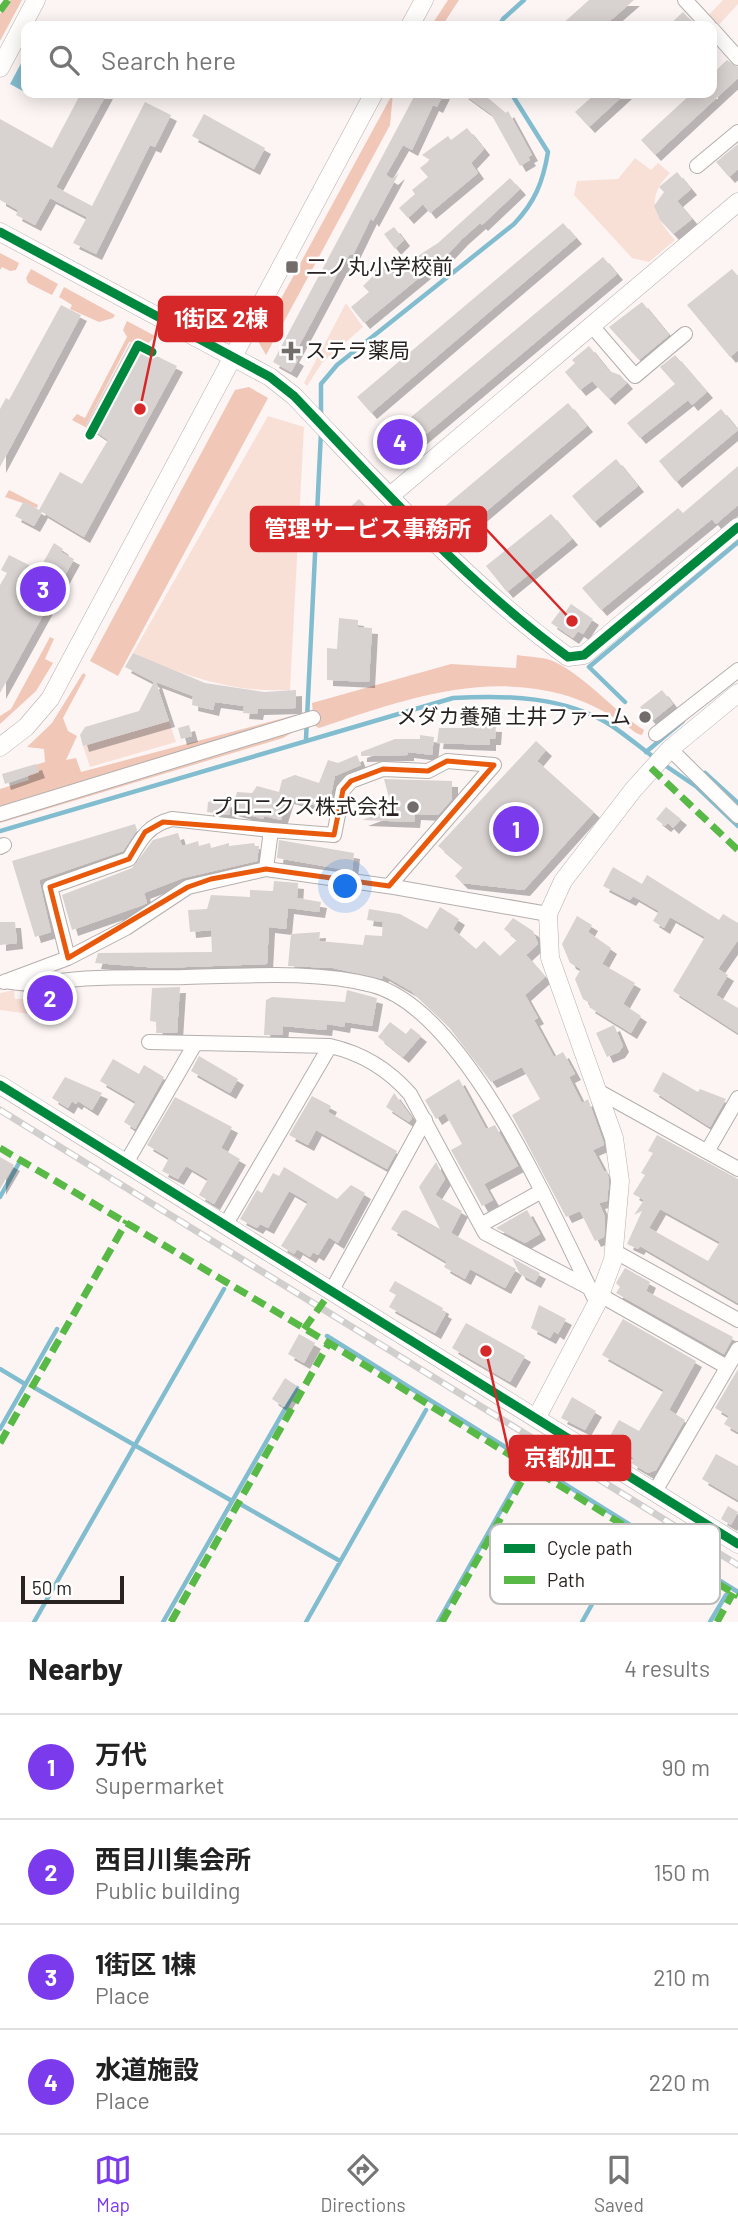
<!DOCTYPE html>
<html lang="en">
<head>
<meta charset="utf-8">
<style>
  :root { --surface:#fff; --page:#f2f2f2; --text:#222; --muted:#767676; --line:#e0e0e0; --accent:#7c3aed }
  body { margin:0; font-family:Barlow,"Noto Sans JP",sans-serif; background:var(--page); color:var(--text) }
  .scale { position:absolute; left:21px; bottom:18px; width:103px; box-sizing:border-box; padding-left:7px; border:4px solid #282220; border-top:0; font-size:19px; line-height:24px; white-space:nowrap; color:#282220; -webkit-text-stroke:5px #fff; paint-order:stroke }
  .you { position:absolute; left:346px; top:887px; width:24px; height:24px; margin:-18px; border:5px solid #fff; border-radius:50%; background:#1a73e8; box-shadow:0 0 0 10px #1a73e833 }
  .badge { display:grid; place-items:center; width:46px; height:46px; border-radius:50%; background:var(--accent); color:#fff; font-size:23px; font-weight:700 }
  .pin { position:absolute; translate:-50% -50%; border:4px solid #fff; box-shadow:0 2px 7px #0006 }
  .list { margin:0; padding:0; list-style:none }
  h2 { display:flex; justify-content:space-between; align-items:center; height:91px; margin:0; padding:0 28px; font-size:30px }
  h2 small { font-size:23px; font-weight:400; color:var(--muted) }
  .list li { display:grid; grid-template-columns:46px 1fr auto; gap:21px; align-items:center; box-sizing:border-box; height:105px; padding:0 28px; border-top:2px solid var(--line) }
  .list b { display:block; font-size:26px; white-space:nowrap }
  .list p { margin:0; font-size:23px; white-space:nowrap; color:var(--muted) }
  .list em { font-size:23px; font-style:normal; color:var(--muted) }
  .icon { flex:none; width:38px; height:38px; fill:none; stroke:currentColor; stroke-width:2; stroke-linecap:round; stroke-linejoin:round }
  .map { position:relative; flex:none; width:738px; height:1622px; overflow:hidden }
  .search { position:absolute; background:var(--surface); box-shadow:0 4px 18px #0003; left:21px; right:21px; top:21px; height:77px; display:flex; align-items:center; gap:18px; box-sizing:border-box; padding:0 24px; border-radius:14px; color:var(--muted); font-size:26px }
  .sheet { height:511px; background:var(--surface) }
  nav { display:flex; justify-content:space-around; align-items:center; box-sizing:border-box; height:98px; border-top:2px solid var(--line); background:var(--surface); font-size:19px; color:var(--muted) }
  nav a { display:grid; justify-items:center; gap:4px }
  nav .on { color:var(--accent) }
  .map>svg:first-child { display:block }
  .green { fill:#f9e0d7 }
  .forest { fill:#f1c7b8 }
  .water { fill:#82bdcf }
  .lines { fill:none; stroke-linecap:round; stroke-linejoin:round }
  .stream { stroke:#82bdcf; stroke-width:4.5 }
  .building { fill:#d8d2d0; fill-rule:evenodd; filter:url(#shadow) }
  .minor-casing { stroke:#b4afad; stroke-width:16 }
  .tertiary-casing { stroke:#b4afad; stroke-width:19 }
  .minor { stroke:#fffefd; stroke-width:14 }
  .tertiary { stroke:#fffefd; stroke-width:18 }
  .rail-casing { stroke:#d1cfce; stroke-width:7 }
  .rail { stroke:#fff; stroke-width:4.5; stroke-dasharray:13; stroke-linecap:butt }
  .quiet { stroke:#58b947; stroke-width:7; stroke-dasharray:14 7; stroke-linecap:butt }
  .cycleway-casing { stroke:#fff; stroke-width:13 }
  .cycleway { stroke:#00873e; stroke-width:9 }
  .marked { fill:none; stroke:#e8590c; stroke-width:5; stroke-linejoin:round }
  .poi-dot { fill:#726c6a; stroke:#fff; stroke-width:2.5 }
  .labels { text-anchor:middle; stroke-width:5; stroke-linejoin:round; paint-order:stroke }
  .poi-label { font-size:21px; fill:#282220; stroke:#fff; text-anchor:start }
  .key { fill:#fff; stroke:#bebdbc; stroke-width:2 }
  .key-label { font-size:19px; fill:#282220 }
  .leader { fill:none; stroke:#d62828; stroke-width:2.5 }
  .callout-dot { fill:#d62828; stroke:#fff; stroke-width:2.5 }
  .callout { fill:#d62828; stroke:#d62828; stroke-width:2.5 }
  .callout-label { font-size:23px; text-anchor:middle; font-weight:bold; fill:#fff }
</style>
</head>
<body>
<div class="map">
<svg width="738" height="1622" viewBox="0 0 738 1622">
  <defs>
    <filter id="shadow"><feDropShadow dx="6" dy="6" stdDeviation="0" flood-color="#0004"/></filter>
  </defs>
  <rect width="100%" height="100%" fill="#fcf5f4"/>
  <path class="green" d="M723 0H738V4L715 29 705 19Z
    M635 158 651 170 658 163 670 173C645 198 654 216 675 240L649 262 632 258 574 195 577 181 618 179Z
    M346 303 363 327 322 363 307 386 304 383Z
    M268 416 304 427 290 690C232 693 185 676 133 653Z
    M169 721 176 742 90 767 83 746Z
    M14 990 15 999H38V1015L0 1010V993Z"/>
  <path class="forest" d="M10 0H22L0 41V14Z
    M448 0H459L442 26H431Z
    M393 93 390 125 266 355 258 341Z
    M0 253 19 263 16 270 10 271 2 267 0 270Z
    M31 269 58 284 52 295 28 283 26 278Z
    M64 287 115 315 113 318 99 322 70 309 72 305 59 297Z
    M127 321 155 336 146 346 129 342 86 425 89 429 72 420 77 414 85 418 127 337 123 330Z
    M249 387 268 398 118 676 90 661 235 390Z
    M9 490 38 505 37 508 5 497Z
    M50 637 54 639 45 659 53 663 36 691 0 724V716L11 709Z
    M517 655C529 657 545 657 555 662 589 679 613 711 644 730L642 735C635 734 631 728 624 724 606 711 583 700 561 694 477 672 398 702 319 728L314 725 312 703 451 664 516 668Z
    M83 673 86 675 63 718 68 731 77 736 66 760 76 758 81 772 295 715 293 732 283 738 0 823V789L29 780 26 768 45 762 44 749 27 747 52 723Z"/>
  <path class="water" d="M26 54V93H34L32 96 10 84Z"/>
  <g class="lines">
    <path class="stream" d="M499 26 503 19 524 0
      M321 416V384L337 365 514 224C535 202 543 182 548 152L511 93
      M625 702 589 667 738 542
      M306 739 321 432
      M646 752 683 721
      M663 764 697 787 738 826
      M705 773 738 803
      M0 831 453 698C507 695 565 696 612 726 627 736 641 748 656 759
      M0 1197 19 1163
      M327 1336 738 1592
      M0 1369 25 1384
      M35 1388 232 1501
      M0 1429 57 1329
      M242 1505 340 1561
      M34 1622 224 1289
      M163 1622 297 1388
      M306 1622 426 1410
      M438 1622 522 1473
      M582 1622 631 1535
      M710 1622 726 1595"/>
  </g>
  <path class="building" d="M589 0H634L604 26H560Z
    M683 12 696 26H668Z
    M727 60 738 67V78L655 155 641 140 692 93H712V74Z
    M81 93H107L56 187 92 206 145 102 171 115 155 147 150 145 96 254 73 243 87 217 50 198 35 225 16 215 18 210 0 200V119L52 148Z
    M416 93H444L437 107 433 105 412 150 403 145 386 175 392 179 399 173 373 221 371 218 353 255 350 254 339 271 293 357 298 360 291 372 273 362Z
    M462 93H482L506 113 508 111 532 155 528 157 530 160 520 166 491 114Z
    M596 93H626L589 127 575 112Z
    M204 114 265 148 254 169 192 136Z
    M467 128 484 149 471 163 478 173 430 213 423 204 408 218 399 208 415 194 412 190 428 177 420 168 430 160 422 155 448 136 451 140Z
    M738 144V169L729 177 716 162Z
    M677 172 691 189 677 201 692 219 673 234 660 220 654 206 664 192 659 187Z
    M510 178 520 189 482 225 480 223 462 239 448 254 364 323 351 307 369 292 363 286 376 273 372 267 383 259 397 279 416 263 413 259 438 243Z
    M563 223 576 238 371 413 357 397Z
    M394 227 404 240 395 249 384 234Z
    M603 257 617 274 401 455 386 438Z
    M732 269 738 276V350L730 357 687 305Z
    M642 302 669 335 639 360 609 327Z
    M61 305 81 315 0 467V409L6 398 9 400Z
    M130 343 177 366 84 537 42 512 34 526 15 516 24 501 39 510 60 472 82 484 108 440 86 425Z
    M589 346 609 371 620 375 627 383 609 399 592 381 580 390 565 372 575 363 572 360Z
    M675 355 707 392 692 405 688 400 640 438 627 423 675 384 660 367Z
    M568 403 587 426 456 537 437 513Z
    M721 409 738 430 676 482 659 461Z
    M616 459 638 486 594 522 572 496Z
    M738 466V505L716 524 712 519 601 610 582 588 678 508 683 513Z
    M359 499 382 523 366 538 343 514Z
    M551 514 572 539 507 592 486 566Z
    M54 543 63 549 61 552 74 559 0 693V585L7 573 1 570 9 555 39 570Z
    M571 604 593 619 583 634 578 631 573 638 551 623 560 611 564 614Z
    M339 618 358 620V627L372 628 369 682 327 680V648L337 649Z
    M133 653 205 683 264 692 296 690V708L258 709 257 714 243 713 244 706 215 702 213 710 192 705 193 696 156 682 169 721 83 746 80 735 85 727 139 711 154 682 125 667Z
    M662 690 673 704 652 721 640 707Z
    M189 725 192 736 181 739 178 728Z
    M466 725 496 726 495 739H490V745L437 743 439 728H466Z
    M420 735 434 737 432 755 408 752V755L361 756V752L395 739H420Z
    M536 741 546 750 537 761 594 812 524 890 462 883 455 876 463 867 438 846Z
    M357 755 361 765 335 776 328 809 288 798 281 820 264 816 263 819 232 810 237 792 252 793 257 786 279 792 282 780 295 775 319 783 328 760 338 763Z
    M36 764 39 772 5 784 2 774Z
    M384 779 452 781V799L438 815 415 814 414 822 362 820 392 809Z
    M216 800 231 802 229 815 207 812 208 802Z
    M666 807 681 819 673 828 668 823 665 826 656 819Z
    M135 824 137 830 123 851 39 880 51 932 35 937 12 861Z
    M178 833 182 846 198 841 199 846 210 843 211 848 229 843V846L254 843 255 846H259L257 861 183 878 144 893 147 903 143 905 72 930 62 895 132 868 153 840Z
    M279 840 354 853 352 871 277 858Z
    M613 867 642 884 647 875 719 920 723 914 738 923V940L718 969 728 975 716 995 738 1008V1033L673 991 705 937 670 917 664 928 653 921 659 911 633 896 630 900 603 886Z
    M274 881 298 883 297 898 321 902 319 912 288 908 286 929 269 927 267 964 159 968 95 963 98 953 212 952 211 930 190 932 188 910 207 909 211 895 250 897V890L273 891Z
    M440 907 459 919 453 929 476 949 484 941 500 956 517 940 504 929 513 918 533 931 538 944 526 955 545 977 525 995 538 1018 534 1020 554 1057 563 1052 575 1074 569 1077 582 1103 588 1099 603 1141 604 1145 593 1150 604 1171H607L609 1181 607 1201 599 1203 605 1217 604 1237 595 1241 580 1211 566 1217 512 1115 540 1099 522 1067 491 1082 448 1026 411 991 383 975 382 979 333 968 288 966 291 934 320 932 319 941 363 945 365 935 382 936 383 922 367 920 369 909 400 914 427 929Z
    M577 916 592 925 588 932 611 948 602 964 635 983 623 1004 641 1016 631 1033 589 1007 591 1004 583 999 575 979 581 969 570 963 562 944Z
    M0 922H15L17 943 0 945Z
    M180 987 177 1033H156L157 1022 150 1021 152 988Z
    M347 990 377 998 372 1026 345 1022 344 1027 327 1024 326 1030 283 1026 282 1035H264L266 1000 272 997 345 1002Z
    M59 992 60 1004 40 1005V993Z
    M390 1022 406 1034 411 1028 421 1036 403 1057 378 1037Z
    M614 1025 623 1046 619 1052 607 1057 596 1033Z
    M199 1056 238 1079 230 1093 191 1071Z
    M113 1059 139 1074 144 1065 164 1077 135 1129 124 1122 136 1102 100 1081Z
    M663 1072 698 1092 700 1089 726 1099 710 1127 653 1091Z
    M65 1077 102 1093 92 1110 78 1101 76 1104 72 1101 68 1108 52 1098Z
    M459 1079 486 1129 495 1125 518 1166 484 1184 493 1200 482 1206 451 1150 462 1144 445 1113 436 1119 425 1100Z
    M394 1093 412 1118 409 1122 386 1107Z
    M312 1096 331 1106 328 1112 397 1151 387 1169 316 1130 308 1145 289 1135Z
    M175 1097 232 1127 221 1148 240 1159 214 1204 199 1195 208 1179 186 1166 178 1179 162 1171 169 1158 147 1145Z
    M657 1135 738 1179V1303L640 1246 638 1249 627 1244 642 1211 634 1215 644 1200 633 1194 645 1175 641 1173 653 1153 648 1151ZM660 1209 720 1242 708 1261 649 1228Z
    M0 1157 14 1165 0 1189Z
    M436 1162 445 1179 435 1195 462 1211 451 1233 516 1269 505 1288 470 1269 465 1279 444 1267 447 1262 391 1229 402 1211 406 1210 440 1229 419 1187Z
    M284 1167 337 1199 351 1185 365 1193 338 1243 329 1237 318 1255 313 1252 310 1257 297 1249 294 1254 281 1246 308 1202 289 1191 268 1228 260 1224 257 1228 240 1219 257 1190 262 1193 273 1173 279 1176Z
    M527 1210 540 1234 525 1243 496 1228Z
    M512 1258 540 1273 535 1282 520 1274Z
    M625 1268 650 1282 646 1291 733 1337 724 1354 616 1293 620 1287 616 1283Z
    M395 1281 443 1308 442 1311 446 1313 435 1333 389 1307 396 1295 389 1291Z
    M539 1305 566 1319 558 1334 554 1331 550 1338 531 1328Z
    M623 1319 696 1361 669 1410 685 1420 656 1470 648 1473 631 1463 634 1458 606 1443 619 1420 639 1431 664 1390 602 1355Z
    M466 1323 525 1356 510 1382 452 1348Z
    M299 1334 315 1343 304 1363 288 1354Z
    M738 1369V1432L724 1424 729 1416 715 1408Z
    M285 1378 297 1386 284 1407 272 1399Z
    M572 1397 596 1411 585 1430 561 1418Z
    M716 1454 738 1466V1500L702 1479Z
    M728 1506 738 1512 731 1525 721 1519Z"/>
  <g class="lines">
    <g class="minor-casing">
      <path id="minor" d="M685 0 709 26
        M712 29 738 58
        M697 166 738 132
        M592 326 635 376 685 334
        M656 734 738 670
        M670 749 738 816
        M0 814 313 718
        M271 830 334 835 343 790 351 781 383 769 428 771 447 761 494 765 389 886
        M0 847 4 845
        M68 958 50 887 129 859C141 839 148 825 172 819L271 830 266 869
        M6 981C31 987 55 981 80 979 115 976 151 978 186 977 247 976 313 970 372 985 467 1009 554 1219 597 1303
        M4 982 68 958 126 928 188 887 266 869 394 887 548 914
        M149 1042 330 1046C361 1053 389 1070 410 1094L485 1233 588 1287
        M598 1091 738 1169
        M708 1150 738 1098
        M126 1163 195 1044
        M486 1222 540 1192
        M226 1224 330 1046
        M614 1251 738 1320
        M332 1290 425 1120
        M600 1295 727 1367
        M654 1493 738 1349"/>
    </g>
    <g class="tertiary-casing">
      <path id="tertiary" d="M410 26 424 0
        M0 68 36 0
        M0 232 270 377 294 396C381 487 465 582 568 657L584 655 738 527
        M390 496 738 202
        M0 747 26 727 50 699 374 93
        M0 1085 738 1544
        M537 1417 597 1303 613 1260 620 1181 614 1138 550 958 548 914 563 881 633 790 670 749 738 693"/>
    </g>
    <use href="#minor" class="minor"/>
    <use href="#tertiary" class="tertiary"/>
    <g class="rail-casing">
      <path id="rail" d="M0 1110 738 1565"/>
    </g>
    <use href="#rail" class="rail"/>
    <path class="quiet" d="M0 11 8 0
      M651 768 738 850
      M0 1148 329 1343 738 1596
      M304 1329 332 1290
      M0 1443 127 1221
      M171 1622 329 1343
      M442 1622 529 1468
      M717 1622 733 1593"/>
    <g class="cycleway-casing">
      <path id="cycleway" d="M0 232 270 377 294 396C381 487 465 582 568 657L584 655 738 527
        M90 435 138 345 152 352
        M0 1085 738 1544"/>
    </g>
    <use href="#cycleway" class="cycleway"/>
  </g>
  <path class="marked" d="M447 761 494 765 389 886 266 869 211 879 188 887 68 958 50 887 129 859 145 832 163 822 334 835 343 790 351 781 383 769 428 771Z"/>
  <g class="poi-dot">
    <rect x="285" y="260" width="14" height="14" rx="3.5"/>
    <path d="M287.5 340.5h7v7h7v7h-7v7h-7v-7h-7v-7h7z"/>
    <circle cx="645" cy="717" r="7"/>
    <circle cx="413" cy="807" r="7"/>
  </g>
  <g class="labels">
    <g class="poi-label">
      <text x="306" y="274">二ノ丸小学校前</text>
      <text x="305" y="358">ステラ薬局</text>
      <text x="631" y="724" text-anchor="end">メダカ養殖 土井ファーム</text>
      <text x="399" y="814" text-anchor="end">プロニクス株式会社</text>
    </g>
  </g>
  <rect x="490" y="1524" width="230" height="80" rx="10" class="key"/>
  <rect x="504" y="1544" width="31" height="9" fill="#00873e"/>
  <rect x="504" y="1576" width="31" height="8" fill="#58b947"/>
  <g class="key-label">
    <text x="547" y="1555">Cycle path</text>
    <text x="547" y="1587">Path</text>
  </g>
  <path class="leader" d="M140 409L159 319M572 621L486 529M486 1351L510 1458"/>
  <g class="callout-dot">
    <circle cx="140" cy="409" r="7"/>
    <circle cx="572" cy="621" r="7"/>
    <circle cx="486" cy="1351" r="7"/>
  </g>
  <g class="callout">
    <rect x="159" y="297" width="123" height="44" rx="7"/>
    <rect x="251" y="507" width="235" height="44" rx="7"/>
    <rect x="510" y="1436" width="120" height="44" rx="7"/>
  </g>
  <g class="callout-label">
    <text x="221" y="327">1街区 2棟</text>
    <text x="368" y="537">管理サービス事務所</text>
    <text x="570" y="1466">京都加工</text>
  </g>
</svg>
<div class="scale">50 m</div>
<div class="you"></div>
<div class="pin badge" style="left:516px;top:829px">1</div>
<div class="pin badge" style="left:50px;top:998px">2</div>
<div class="pin badge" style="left:43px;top:589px">3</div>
<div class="pin badge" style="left:400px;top:442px">4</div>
<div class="search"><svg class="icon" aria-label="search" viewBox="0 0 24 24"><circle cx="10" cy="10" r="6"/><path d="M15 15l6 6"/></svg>Search here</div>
</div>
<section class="sheet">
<h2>Nearby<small>4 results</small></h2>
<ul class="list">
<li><span class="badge">1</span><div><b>万代</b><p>Supermarket</p></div><em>90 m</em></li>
<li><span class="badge">2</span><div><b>西目川集会所</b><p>Public building</p></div><em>150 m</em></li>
<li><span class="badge">3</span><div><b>1街区 1棟</b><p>Place</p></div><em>210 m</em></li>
<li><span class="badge">4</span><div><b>水道施設</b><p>Place</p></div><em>220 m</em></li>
</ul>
</section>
<nav>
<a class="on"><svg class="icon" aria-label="map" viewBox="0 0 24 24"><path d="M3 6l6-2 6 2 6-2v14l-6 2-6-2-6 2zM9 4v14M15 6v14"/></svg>Map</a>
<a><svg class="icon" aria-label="directions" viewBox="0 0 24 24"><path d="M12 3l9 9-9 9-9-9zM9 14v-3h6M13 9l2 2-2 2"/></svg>Directions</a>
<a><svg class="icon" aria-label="saved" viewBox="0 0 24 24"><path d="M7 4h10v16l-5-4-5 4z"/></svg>Saved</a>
</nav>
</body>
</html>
